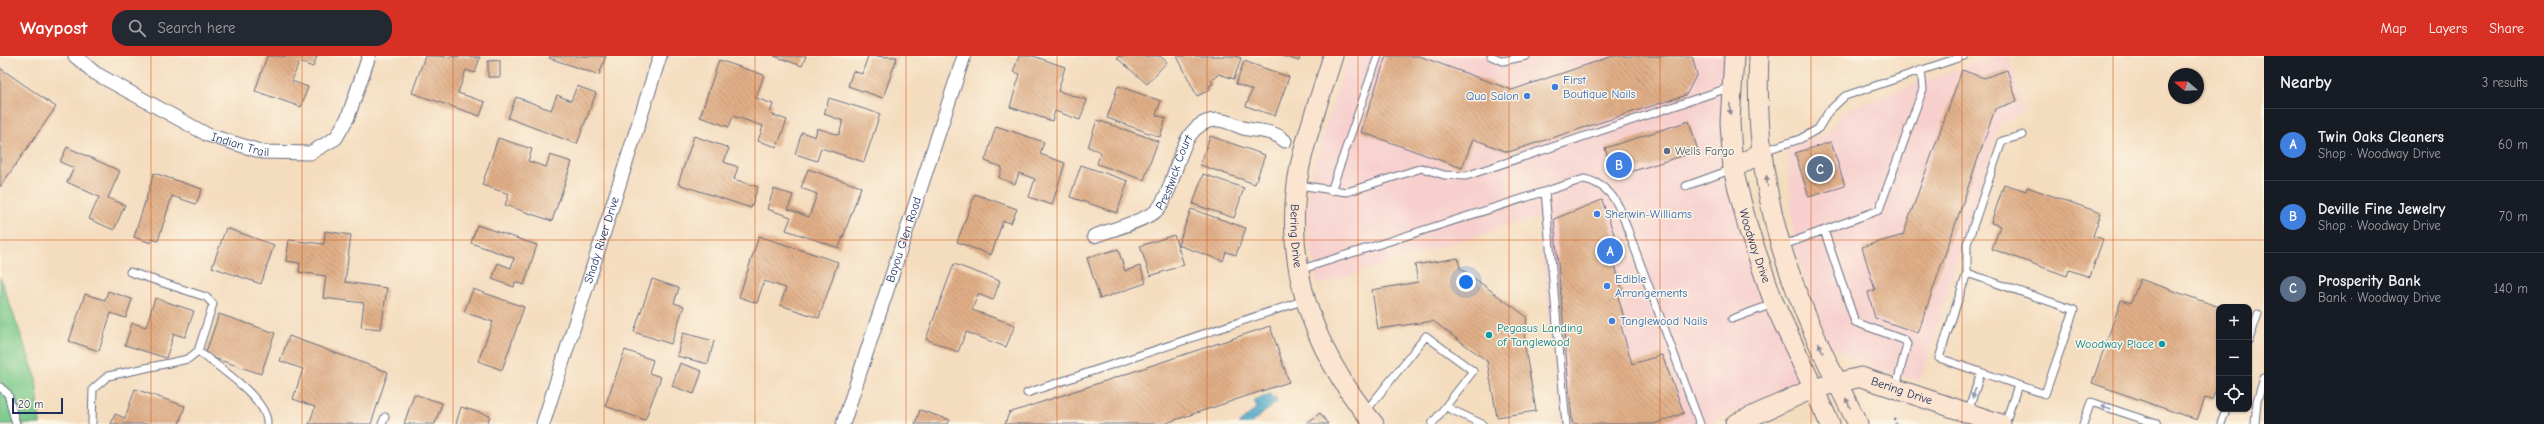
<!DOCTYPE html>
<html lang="en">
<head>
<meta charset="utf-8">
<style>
  :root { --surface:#171b24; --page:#242831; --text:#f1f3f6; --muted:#9ea1a6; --line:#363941; --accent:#d93025 }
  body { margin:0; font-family:"Comic Neue",sans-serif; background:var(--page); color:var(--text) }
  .controls { position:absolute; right:12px; bottom:12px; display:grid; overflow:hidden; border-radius:8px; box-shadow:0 1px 3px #0004 }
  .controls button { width:36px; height:36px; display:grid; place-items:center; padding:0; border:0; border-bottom:1px solid var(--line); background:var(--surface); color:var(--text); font:20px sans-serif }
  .compass { position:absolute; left:2168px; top:12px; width:36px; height:36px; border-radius:50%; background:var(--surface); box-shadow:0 1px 3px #0004; rotate:289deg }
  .scale { position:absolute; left:12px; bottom:10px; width:51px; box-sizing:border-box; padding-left:4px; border:2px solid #1b2f5e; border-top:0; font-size:11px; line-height:14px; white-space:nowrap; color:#1b2f5e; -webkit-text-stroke:3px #fcf5e5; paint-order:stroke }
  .you { position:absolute; left:1466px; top:226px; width:14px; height:14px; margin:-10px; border:3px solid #fff; border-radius:50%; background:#1a73e8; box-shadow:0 0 0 6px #1a73e833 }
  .badge { display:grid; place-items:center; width:26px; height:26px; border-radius:50%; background:var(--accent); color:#fff; font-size:13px; font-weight:700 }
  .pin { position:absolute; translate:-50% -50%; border:2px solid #fff; box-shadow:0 1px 4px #0006 }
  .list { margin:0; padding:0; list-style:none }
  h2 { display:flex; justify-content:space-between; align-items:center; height:52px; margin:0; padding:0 16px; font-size:17px }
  h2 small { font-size:13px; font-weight:400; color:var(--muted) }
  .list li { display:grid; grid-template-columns:26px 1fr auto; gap:12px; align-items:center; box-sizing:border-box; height:72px; padding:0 16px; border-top:1px solid var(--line) }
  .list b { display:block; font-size:15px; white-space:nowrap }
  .list p { margin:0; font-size:13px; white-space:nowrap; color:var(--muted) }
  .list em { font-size:13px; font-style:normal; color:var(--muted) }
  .icon { flex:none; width:22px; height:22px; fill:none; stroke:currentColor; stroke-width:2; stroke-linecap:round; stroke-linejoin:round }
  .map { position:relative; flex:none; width:2264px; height:368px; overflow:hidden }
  header { display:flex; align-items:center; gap:24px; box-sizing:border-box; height:56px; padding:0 20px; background:var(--accent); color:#fff }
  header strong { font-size:19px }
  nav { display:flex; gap:22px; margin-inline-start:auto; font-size:14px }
  .search { width:280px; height:36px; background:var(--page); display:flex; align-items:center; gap:10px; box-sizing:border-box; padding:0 14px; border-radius:16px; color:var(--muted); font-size:15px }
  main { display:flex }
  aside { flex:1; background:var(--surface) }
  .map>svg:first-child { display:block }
  .built { fill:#f7d0ce }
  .green { fill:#7aca8b; stroke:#4a7c74 }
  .water { fill:url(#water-rules); stroke:#376e97 }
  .building { fill:url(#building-back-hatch) }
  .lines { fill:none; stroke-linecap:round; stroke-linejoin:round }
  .lane-casing { stroke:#676c80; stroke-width:9 }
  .street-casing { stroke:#676c80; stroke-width:15 }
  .secondary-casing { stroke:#676c80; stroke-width:21 }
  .path { stroke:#676c80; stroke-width:2.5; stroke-dasharray:1 3; stroke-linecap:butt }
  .lane { stroke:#fff; stroke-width:7 }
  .street { stroke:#fff; stroke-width:13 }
  .secondary { stroke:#fce5d0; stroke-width:19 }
  .oneway { fill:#8c8a97 }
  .oneway2 { fill:#8d97ae }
  .grid { fill:none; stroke:#d45514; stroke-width:1; stroke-opacity:0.55 }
  .shop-dot { fill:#3f7fe0; stroke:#fcf5e5; stroke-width:1.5 }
  .service-dot { fill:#5c6f8a; stroke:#fcf5e5; stroke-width:1.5 }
  .culture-dot { fill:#0f9aa8; stroke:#fcf5e5; stroke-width:1.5 }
  .labels { text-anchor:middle; stroke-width:3; stroke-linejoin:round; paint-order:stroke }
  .shop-label { font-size:12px; fill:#366cbe; stroke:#fcf5e5; text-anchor:start }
  .street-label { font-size:12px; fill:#1b2f5e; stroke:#fcf5e5 }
  .service-label { font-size:12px; fill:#4e5e75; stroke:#fcf5e5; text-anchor:start }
  .culture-label { font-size:12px; fill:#0d838f; stroke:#fcf5e5; text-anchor:start }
</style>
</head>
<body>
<header>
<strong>Waypost</strong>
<div class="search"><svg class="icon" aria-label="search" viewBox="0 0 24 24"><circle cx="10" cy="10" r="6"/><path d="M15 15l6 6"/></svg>Search here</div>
<nav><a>Map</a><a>Layers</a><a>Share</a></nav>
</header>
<main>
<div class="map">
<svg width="2264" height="368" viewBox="0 0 2264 368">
  <defs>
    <pattern id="water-rules" width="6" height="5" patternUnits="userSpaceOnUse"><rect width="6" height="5" fill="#53add0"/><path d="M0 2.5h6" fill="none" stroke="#448dac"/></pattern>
    <pattern id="building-back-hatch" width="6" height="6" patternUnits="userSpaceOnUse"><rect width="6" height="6" fill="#e1af87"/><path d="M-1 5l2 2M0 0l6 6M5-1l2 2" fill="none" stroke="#b68f72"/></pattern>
  </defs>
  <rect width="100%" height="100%" fill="#fcf5e5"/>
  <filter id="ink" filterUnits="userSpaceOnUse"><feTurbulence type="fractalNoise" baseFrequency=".025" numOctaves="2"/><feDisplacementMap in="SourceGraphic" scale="8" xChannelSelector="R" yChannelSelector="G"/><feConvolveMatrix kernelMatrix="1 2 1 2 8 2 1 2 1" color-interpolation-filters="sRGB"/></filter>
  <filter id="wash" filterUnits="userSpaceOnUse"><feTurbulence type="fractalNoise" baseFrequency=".012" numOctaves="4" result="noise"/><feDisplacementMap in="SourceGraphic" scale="16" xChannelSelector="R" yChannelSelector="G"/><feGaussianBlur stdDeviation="0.9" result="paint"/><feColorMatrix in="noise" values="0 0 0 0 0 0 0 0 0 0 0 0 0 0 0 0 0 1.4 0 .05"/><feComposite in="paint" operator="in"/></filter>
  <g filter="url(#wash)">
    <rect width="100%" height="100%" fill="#f4dcbe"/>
    <path class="built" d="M1348 0H1725L1729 128 1804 324 1708 368H1561L1538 161 1317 229 1306 159 1314 107Z
      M1994 0H2008L2024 54 1999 70 1920 326 1856 306 1829 287 1795 196 1787 92 1825 79 1845 54Z"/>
    <path class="green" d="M0 221 36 321 40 368H0Z"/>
    <path class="water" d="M1270 338 1272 342 1275 341 1277 346 1250 368H1238L1257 352 1254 344Z"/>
    <g id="blocks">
      <path class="building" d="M267 0H317L313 11 299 6 292 25 308 31 301 51 255 35Z
        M425 0 480 1 475 17 466 14 458 37 485 46 480 60 412 37Z
        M550 0H606L599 19 549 2Z
        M774 0H806L802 10Z
        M868 0 897 1 883 42 848 30 853 15 862 18Z
        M1019 0H1033L1065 11 1058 35 1087 44 1080 64 1055 55 1052 65 1010 51 1020 18 1013 16Z
        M1119 0H1160L1167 6 1147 28 1117 2Z
        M1177 0H1235L1241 2 1234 23 1219 18 1211 24 1213 28 1209 30 1210 34 1197 40Z
        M1283 0H1300L1299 5Z
        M1386 0H1419L1512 34 1613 0H1692L1697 18 1686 39 1508 96 1473 83 1462 112 1361 76Z
        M500 4V21H488V5Z
        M719 4 764 19 756 42 773 48 770 58 787 64 777 91 758 85 763 70 733 60 729 71 700 61Z
        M1244 5 1289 21 1275 60 1246 50 1252 34 1236 28Z
        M0 12 56 51 0 131Z
        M1962 14 1984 22 2007 14 2017 45 1995 53 1918 277 1875 262 1868 236 1875 234 1862 191 1903 179Z
        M577 30 596 37 577 88 508 62 516 41 551 54 557 39 571 45Z
        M1118 30 1161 45 1156 59 1166 62 1160 81 1107 62Z
        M829 42 880 58 864 106 821 92 817 105 795 98 802 76 815 81 817 72 839 79 843 65 824 58Z
        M1097 64 1158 85 1144 124 1097 108 1101 96 1088 91Z
        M1689 65 1698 95 1614 121 1605 92Z
        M996 70 1044 86 1040 98 1065 107 1052 149 1029 141 1035 123 1019 117 1015 128 999 122 1002 111 985 105Z
        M694 80 729 92 724 106 738 111 734 123 758 131 751 152 678 128Z
        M1210 80 1265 99 1255 128 1200 109Z
        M498 82 532 93 528 105 546 111 550 99 572 106 552 165 505 149 509 138 482 129Z
        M1831 86 1845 130 1809 141 1795 97Z
        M67 91 120 115 108 142 125 149 114 174 89 163 99 141 67 126 74 112 60 106Z
        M1081 109 1128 125 1117 157 1070 141Z
        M808 113 861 131 839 192 786 174 791 161 767 153 774 133 793 139 788 153 809 161 817 138 801 132Z
        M154 117 202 133 196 148 172 140 158 185 152 183 151 187 134 181Z
        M1203 118 1244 132 1234 162 1193 148Z
        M2004 128 2026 135 2027 131 2101 157 2093 180 2103 183 2090 221 2069 214 2067 220 1992 193 2000 170 1991 167Z
        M975 138 1017 153 1011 167 1003 165 991 199 957 186Z
        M1602 144 1623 204 1614 206 1623 236 1617 237 1626 269 1621 270 1632 308 1662 299 1684 357 1654 368H1573L1572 365 1554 163Z
        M1191 153 1246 172 1236 199 1226 196 1223 205 1178 189Z
        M477 169 537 189 524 229 515 226 514 231 492 223 498 207 511 212 514 202 471 187Z
        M226 172 274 189 261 228 212 211Z
        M325 175 351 179 345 226 387 232 381 273 361 271 364 247 323 242 326 220 299 216 300 207 286 205 289 184 324 188Z
        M1174 179 1184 209 1150 220 1140 190Z
        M759 180 838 206 819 262 780 249 786 232 764 225 757 247 739 241Z
        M1118 193 1125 215 1140 210 1146 227 1100 243 1087 202Z
        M1458 202 1460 212 1527 261 1524 286 1536 355 1497 361 1487 305 1433 265 1378 273 1372 234 1418 226 1415 209Z
        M954 208 1000 225 993 244 978 238 972 254 1015 269 1006 291 966 276 958 296 926 283Z
        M652 223 679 232 674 247 684 250 671 288 634 276Z
        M2140 223 2219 251V325L2212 344 2205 342 2197 364 2092 327 2121 244 2131 247Z
        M473 233 524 251 502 314 478 305 493 266 464 256Z
        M108 235 132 243 126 262 111 257 99 295 69 285 85 238 105 244Z
        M155 242 194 255 185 281 174 278 166 302 125 289 132 267 146 271Z
        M219 258 275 277 261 318 205 299Z
        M1270 270 1289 326 1163 368H1005L1009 357Z
        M683 277 714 285 708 308 677 300Z
        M289 280 388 316 371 368H309L315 351 293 343 303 313 280 305Z
        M625 294 653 304 649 317 661 321 645 364 605 350Z
        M680 307 702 315 694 338 672 330Z
        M135 333 185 350 179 368H111L115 358 125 362Z
        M414 338 442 347 435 368H404Z
        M461 351 490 360 487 368H456Z
        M920 354 950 364 948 368H915Z
        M1320 357 1328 368H1306Z"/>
    </g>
  </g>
  <g filter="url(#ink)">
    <use href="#blocks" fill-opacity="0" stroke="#676c80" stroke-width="1"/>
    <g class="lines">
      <g class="lane-casing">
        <path id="lane" d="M1491 0 1503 5 1526 0
          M1763 95 1800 83 1818 73 1829 55 1845 40 1964 0
          M1298 129 1347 136 1422 112 1444 119 1466 120 1731 31
          M1686 130 1733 113
          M1331 135 1378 0
          M1545 136 1566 368
          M1824 174 1855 266 1904 284 1907 288 1896 331
          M1781 190 1879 154 1923 33 1921 14
          M1299 214 1584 123C1602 127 1612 137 1620 153L1700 368
          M1967 217 2074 254 2045 338 1939 302Z
          M1967 217V188L2002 85 2023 79
          M1732 263 1773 248
          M2249 284 2258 258
          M198 295C216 309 269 344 267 368
          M0 331 8 338 16 368
          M1027 337 1305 244
          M1446 351 1482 368
          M1366 355 1426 280 1473 315 1432 368
          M1968 356 1981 316
          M92 368 93 333 108 320 188 303 198 295 213 248 206 241 130 216
          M382 368 385 361
          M2005 368 2018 329
          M2083 368 2091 346 2157 368
          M2221 368 2226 353
          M2255 368 2257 345 2264 322"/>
      </g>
      <g class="street-casing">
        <g id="street">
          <path id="s1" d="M75 0 95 17 208 79 263 96 310 97 336 82 348 61 369 0"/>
          <path id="s2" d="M1094 180C1108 175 1146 164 1156 155 1180 130 1175 66 1216 64 1224 63 1235 69 1243 72 1258 76 1272 73 1285 85"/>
          <path id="s3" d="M543 368 660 0"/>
          <path id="s4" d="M843 368 964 0"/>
        </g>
      </g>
      <g class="secondary-casing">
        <g id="secondary">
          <path id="s5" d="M1333 0C1322 36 1308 73 1300 110 1281 206 1312 294 1374 368"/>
          <path id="s6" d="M1734 0 1730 66 1733 113 1748 172 1774 247 1830 368"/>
          <path d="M1759 0C1756 63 1763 129 1781 190 1799 251 1829 311 1858 368"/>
          <path d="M1733 113 1763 95"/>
          <path id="s7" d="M1735 368 1812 333 1861 321 2001 368"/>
        </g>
      </g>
      <path class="path" d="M1894 363 1896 368"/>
      <use href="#lane" class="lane"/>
      <use href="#street" class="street"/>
      <use href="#secondary" class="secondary"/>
    </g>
    <defs><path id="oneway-solid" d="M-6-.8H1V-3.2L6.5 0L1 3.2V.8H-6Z"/></defs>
    <g class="oneway">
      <use href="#oneway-solid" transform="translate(1730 53) rotate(90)"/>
      <use href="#oneway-solid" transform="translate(1767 125) rotate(-97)"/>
      <use href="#oneway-solid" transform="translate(1821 292) rotate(-114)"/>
      <use href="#oneway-solid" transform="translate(1848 347) rotate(-116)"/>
    </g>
    <g class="oneway2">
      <use href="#oneway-solid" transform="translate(1974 337) rotate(109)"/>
      <use href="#oneway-solid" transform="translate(2106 351) rotate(-161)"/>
    </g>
  </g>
  <path class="grid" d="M151 0V368M302 0V368M453 0V368M604 0V368M755 0V368M906 0V368M1057 0V368M1207 0V368M1358 0V368M1509 0V368M1660 0V368M1811 0V368M1962 0V368M2113 0V368M0 184H2264"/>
  <g class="shop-dot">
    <circle cx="1555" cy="31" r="4"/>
    <circle cx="1527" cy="40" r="4"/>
    <circle cx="1597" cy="158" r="4"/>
    <circle cx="1607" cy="230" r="4"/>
    <circle cx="1612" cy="265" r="4"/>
  </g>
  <circle class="service-dot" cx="1667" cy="95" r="4"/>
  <g class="culture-dot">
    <circle cx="1489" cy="279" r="4"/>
    <circle cx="2162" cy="288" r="4"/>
  </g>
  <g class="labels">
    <g class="shop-label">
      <text x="1563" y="28">First<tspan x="1563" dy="14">Boutique Nails</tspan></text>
      <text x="1519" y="44" text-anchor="end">Qua Salon</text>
      <text x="1605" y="162">Sherwin-Williams</text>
      <text x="1615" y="227">Edible<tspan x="1615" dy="14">Arrangements</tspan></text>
      <text x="1620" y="269">Tanglewood Nails</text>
    </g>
    <g class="street-label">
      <text dy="4" stroke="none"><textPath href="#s1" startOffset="189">Indian Trail</textPath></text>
      <text dy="4" stroke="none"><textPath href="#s2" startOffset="110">Prestwick Court</textPath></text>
      <text dy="4" stroke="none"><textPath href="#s5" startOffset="185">Bering Drive</textPath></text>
      <text dy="4" stroke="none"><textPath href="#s3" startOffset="193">Shady River Drive</textPath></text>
      <text dy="4" stroke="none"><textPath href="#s4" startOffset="194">Bayou Glen Road</textPath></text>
      <text dy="4" stroke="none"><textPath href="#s6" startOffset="193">Woodway Drive</textPath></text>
      <text dy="4" stroke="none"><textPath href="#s7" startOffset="178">Bering Drive</textPath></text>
    </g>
    <g class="service-label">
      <text x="1675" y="99">Wells Fargo</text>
    </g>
    <g class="culture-label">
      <text x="1497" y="276">Pegasus Landing<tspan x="1497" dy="14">of Tanglewood</tspan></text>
      <text x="2154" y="292" text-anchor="end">Woodway Place</text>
    </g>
  </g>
</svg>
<div class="controls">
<button>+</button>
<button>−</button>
<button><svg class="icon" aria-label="locate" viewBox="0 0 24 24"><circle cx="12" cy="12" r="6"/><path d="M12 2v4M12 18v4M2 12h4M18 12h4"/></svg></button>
</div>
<svg class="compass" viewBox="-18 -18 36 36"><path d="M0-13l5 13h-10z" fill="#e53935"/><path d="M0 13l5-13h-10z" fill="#9ea1a6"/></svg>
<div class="scale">20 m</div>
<div class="you"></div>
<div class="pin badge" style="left:1610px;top:195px;background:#3f7fe0">A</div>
<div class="pin badge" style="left:1619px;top:109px;background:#3f7fe0">B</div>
<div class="pin badge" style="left:1820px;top:113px;background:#5c6f8a">C</div>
</div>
<aside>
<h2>Nearby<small>3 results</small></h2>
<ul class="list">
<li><span class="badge" style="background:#3f7fe0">A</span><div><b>Twin Oaks Cleaners</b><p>Shop · Woodway Drive</p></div><em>60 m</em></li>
<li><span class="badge" style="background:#3f7fe0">B</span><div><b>Deville Fine Jewelry</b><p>Shop · Woodway Drive</p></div><em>70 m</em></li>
<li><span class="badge" style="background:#5c6f8a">C</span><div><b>Prosperity Bank</b><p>Bank · Woodway Drive</p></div><em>140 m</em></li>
</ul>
</aside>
</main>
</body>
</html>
